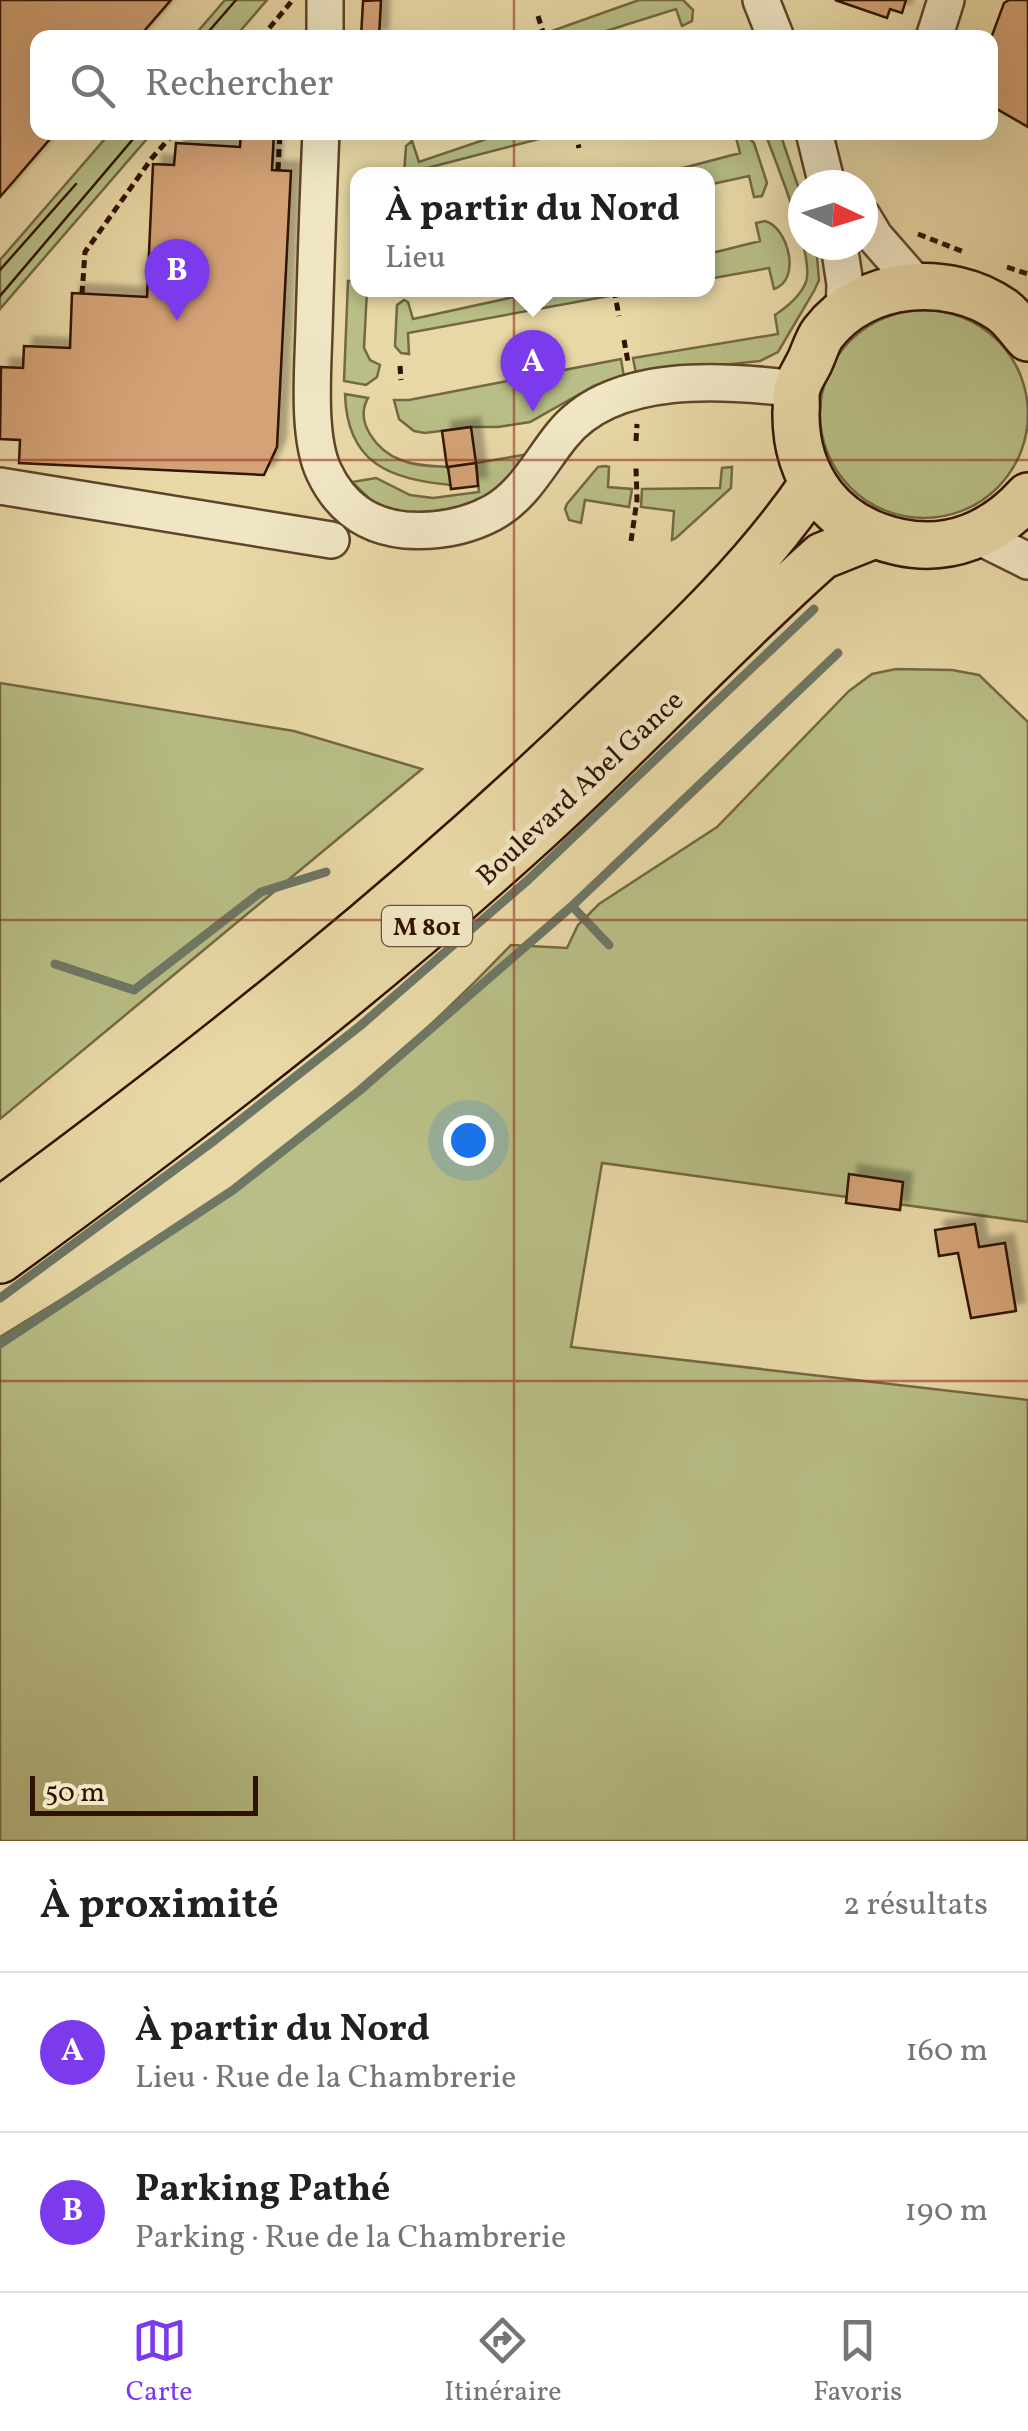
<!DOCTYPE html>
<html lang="fr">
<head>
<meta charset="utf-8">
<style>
  :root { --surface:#fff; --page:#f2f2f2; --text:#202124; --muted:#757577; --line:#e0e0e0; --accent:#7c3aed }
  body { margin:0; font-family:Vollkorn,serif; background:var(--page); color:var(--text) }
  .compass { position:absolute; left:788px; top:170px; width:90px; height:90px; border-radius:50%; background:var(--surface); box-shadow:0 10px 40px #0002; rotate:94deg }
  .scale { position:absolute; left:30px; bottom:25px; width:228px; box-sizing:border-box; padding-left:10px; border:5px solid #311200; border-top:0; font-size:28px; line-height:35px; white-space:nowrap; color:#311200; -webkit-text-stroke:8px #f0e6c4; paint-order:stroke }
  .you { position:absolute; left:468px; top:1140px; width:35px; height:35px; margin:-25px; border:8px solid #fff; border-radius:50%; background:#1a73e8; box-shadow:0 0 0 15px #1a73e833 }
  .badge { display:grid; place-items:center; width:65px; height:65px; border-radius:50%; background:var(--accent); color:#fff; font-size:32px; font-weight:700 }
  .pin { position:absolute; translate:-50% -82px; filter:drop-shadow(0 2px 5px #0008) }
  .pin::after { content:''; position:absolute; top:52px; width:35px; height:30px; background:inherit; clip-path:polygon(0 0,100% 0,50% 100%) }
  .popup { position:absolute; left:350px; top:167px; width:365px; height:130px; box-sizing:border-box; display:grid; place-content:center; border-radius:20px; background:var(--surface); filter:drop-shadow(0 2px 8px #0005); font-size:32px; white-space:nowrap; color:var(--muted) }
  .popup b { font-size:38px; color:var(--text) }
  .popup::after { content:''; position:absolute; left:50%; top:100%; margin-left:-20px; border:20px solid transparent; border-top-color:var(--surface) }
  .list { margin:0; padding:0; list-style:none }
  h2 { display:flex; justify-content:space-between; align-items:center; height:130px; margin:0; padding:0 40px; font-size:42px }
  h2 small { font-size:32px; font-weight:400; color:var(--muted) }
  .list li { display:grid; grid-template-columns:65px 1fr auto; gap:30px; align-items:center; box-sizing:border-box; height:160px; padding:0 40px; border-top:2px solid var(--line) }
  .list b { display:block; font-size:38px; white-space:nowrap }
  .list p { margin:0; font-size:32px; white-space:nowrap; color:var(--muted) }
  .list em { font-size:32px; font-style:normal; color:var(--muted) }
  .icon { flex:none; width:55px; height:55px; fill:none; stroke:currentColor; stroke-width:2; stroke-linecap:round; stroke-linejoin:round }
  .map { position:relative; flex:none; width:1028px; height:1841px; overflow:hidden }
  .search { position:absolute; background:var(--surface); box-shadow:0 10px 40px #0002; left:30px; right:30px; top:30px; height:110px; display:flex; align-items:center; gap:25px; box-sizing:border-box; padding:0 35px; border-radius:20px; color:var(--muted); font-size:38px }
  .sheet { height:450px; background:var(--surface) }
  nav { display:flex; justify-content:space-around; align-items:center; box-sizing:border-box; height:140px; border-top:2px solid var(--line); background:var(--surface); font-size:28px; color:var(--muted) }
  nav a { display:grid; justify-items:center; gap:5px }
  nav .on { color:var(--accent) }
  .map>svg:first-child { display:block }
  .green { fill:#b8be85; stroke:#746842; stroke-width:2.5 }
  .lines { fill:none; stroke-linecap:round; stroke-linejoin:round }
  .stream { stroke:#6e7764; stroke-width:9 }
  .building { fill:#d3a276; stroke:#311200; stroke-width:2.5; filter:url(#shadow) }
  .minor-casing { stroke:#5f4429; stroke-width:40 }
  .major-casing { stroke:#311200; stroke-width:50 }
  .path { stroke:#311200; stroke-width:5; stroke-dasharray:8 5; stroke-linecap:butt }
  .minor { stroke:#f0e6c4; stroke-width:35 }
  .major { stroke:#e8d8a5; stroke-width:45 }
  .tram { stroke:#311200; stroke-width:2.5 }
  .grid { fill:none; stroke:#8f2418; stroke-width:2.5; stroke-opacity:0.55 }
  .labels { text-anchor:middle; stroke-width:10; stroke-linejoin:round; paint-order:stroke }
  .shield { fill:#f0e6c4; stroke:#6a523b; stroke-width:2.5 }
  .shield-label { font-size:25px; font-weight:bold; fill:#311200 }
  .street-label { font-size:28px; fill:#311200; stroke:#f0e6c4 }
</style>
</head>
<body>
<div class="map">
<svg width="1028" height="1841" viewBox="0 0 1028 1841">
  <defs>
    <filter id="shadow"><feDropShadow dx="9" dy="-9" stdDeviation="2.5" flood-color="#0004"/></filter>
  </defs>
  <rect width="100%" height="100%" fill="#e8d8a5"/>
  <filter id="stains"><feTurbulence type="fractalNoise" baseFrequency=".002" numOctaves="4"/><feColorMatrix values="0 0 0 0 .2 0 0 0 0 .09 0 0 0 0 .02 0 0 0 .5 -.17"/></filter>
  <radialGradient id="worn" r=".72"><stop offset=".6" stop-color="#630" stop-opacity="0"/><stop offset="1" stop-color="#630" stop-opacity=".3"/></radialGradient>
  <path class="green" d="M225 0H267L235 37H193Z
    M639 0H683L693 10 692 21 682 26 676 9 587 37H551L549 32Z
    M507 132 562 133 404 174 406 146 412 141 419 162Z
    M110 133H152L0 309V260Z
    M765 133H780L803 201V245H816L819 280 814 291 778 352 760 361 636 374 633 358 778 334 775 315C787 307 800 297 806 282 815 257 775 160 765 133Z
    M735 134 746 135 754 143 767 183 762 196 754 197 749 176 708 185V175L660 174 740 153Z
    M765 221C788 227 802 280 774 289L769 268 708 279V254L760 241 756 223Z
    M358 277V290H367L364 348 370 360 380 365 377 377 366 385 344 381 348 281H357Z
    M546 290H608L609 296 408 333 409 354 401 353 395 346 397 305 404 300 408 302 413 319Z
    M820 414a104 104 0 1 1 208 0a104 104 0 1 1-208 0Z
    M621 359 624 377 594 386 530 422 498 427H471L425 433 414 431 399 419 394 400H409Z
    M345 394 368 398C354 422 377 451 401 460 415 466 433 466 448 467L451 485C390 479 347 464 345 394Z
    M535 453 487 506 431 523 377 506 352 482 376 478 410 495 433 498 479 492 476 463Z
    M605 466 609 467 608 487 632 489 629 507 585 500 581 523 569 520 565 509 567 504 598 467Z
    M732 467 731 488 676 538 672 540 674 511 641 507 642 489 720 488 722 468Z
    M896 669 952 670 979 675 1028 722V1222L602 1163 571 1347 1028 1400V1841H0V1337C52 1305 104 1274 155 1241 283 1158 406 1055 511 945L567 948 578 925 599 904 717 827 849 691 872 674Z
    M0 683 294 731 422 769 0 1119Z"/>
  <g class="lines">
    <path class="stream" d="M572 906 609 945
      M55 964 134 990 261 892 326 872
      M0 1298 215 1140 360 1026 528 880 814 609
      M0 1344 233 1190 359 1091 572 906 838 653"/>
  </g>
  <path class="building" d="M0 0H171L138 38H38V132H56L0 197Z
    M381 0 379 38H361L363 1Z
    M835 0H906L902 13 890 9 887 18Z
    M1009 0H1028V127L990 105V41L1004 3Z
    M241 132H274L272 170 291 171 277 447 264 475 19 463 20 440 0 439 1 367 23 368 24 346 70 348 72 293 147 297 153 164 174 165 176 143 240 147Z
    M471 427 476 463 447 467 442 431Z
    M476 463 478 486 451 489 448 467Z
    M849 1174 903 1182 900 1210 846 1203Z
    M975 1224 979 1247 1005 1243 1016 1311 971 1318 958 1253 939 1256 935 1230Z"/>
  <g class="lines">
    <g class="minor-casing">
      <path id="minor" d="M761 0 776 38
        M325 38V0
        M934 38 946 0
        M321 132C318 198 316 264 314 329 313 368 307 437 324 472 340 506 366 526 405 530 435 532 464 528 492 513 524 496 540 462 562 435 613 371 725 380 797 389
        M814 132 827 185
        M863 217 875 237 917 285
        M839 245 845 284 844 315
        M0 486 331 540
        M978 536 1028 561"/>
    </g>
    <g class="major-casing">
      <path id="major" d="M1028 338C1020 329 1012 317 1002 310 949 273 864 279 823 333 817 341 814 353 810 361 806 370 799 379 797 389 795 395 797 405 796 412 795 479 834 528 899 542 949 553 994 534 1028 496
        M0 1211C208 1058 410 897 597 717 674 644 753 572 813 483
        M0 1260C186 1125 368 984 538 829 635 741 724 643 822 556L872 536"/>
    </g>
    <path class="path" d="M538 16 545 38
      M261 38 291 2
      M575 132 579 148
      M278 170 280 132
      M585 174V175
      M918 234 964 252
      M1007 267 1028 274
      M614 290 619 316
      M82 294 85 252 152 158 175 132
      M624 340 628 362
      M400 366 401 380
      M636 441 637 424
      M631 541 637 500 636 467"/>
    <use href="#minor" class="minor"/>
    <use href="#major" class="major"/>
    <path class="tram" d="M203 38 236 0
      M0 270 76 184
      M0 296 139 132"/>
  </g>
  <path class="grid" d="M514 0V38M514 132V1841M0 460H1028M0 920H1028M0 1381H1028"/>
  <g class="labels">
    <rect class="shield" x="382" y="906" width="90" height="40" rx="8"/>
    <g class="shield-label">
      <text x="427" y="935">M 801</text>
    </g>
    <g class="street-label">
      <text transform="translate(579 787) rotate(-43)" y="10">Boulevard Abel Gance</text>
    </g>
  </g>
  <rect width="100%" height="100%" filter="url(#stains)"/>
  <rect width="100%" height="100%" fill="url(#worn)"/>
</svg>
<svg class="compass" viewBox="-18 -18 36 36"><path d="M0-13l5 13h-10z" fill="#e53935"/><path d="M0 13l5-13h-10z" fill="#757577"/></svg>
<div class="scale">50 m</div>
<div class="you"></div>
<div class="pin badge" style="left:533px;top:412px">A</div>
<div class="popup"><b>À partir du Nord</b>Lieu</div>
<div class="pin badge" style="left:177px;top:321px">B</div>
<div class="search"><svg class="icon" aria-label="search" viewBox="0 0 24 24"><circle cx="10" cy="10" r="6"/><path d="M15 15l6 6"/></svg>Rechercher</div>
</div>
<section class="sheet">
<h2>À proximité<small>2 résultats</small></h2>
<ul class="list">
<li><span class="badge">A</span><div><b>À partir du Nord</b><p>Lieu · Rue de la Chambrerie</p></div><em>160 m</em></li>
<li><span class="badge">B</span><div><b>Parking Pathé</b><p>Parking · Rue de la Chambrerie</p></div><em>190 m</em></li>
</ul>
</section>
<nav>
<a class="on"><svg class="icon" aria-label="map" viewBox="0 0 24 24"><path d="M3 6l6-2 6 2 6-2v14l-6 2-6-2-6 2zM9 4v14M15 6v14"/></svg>Carte</a>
<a><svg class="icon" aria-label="directions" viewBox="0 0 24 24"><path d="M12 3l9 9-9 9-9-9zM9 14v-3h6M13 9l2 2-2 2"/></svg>Itinéraire</a>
<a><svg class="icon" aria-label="saved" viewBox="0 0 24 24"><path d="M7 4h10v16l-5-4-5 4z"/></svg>Favoris</a>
</nav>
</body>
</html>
